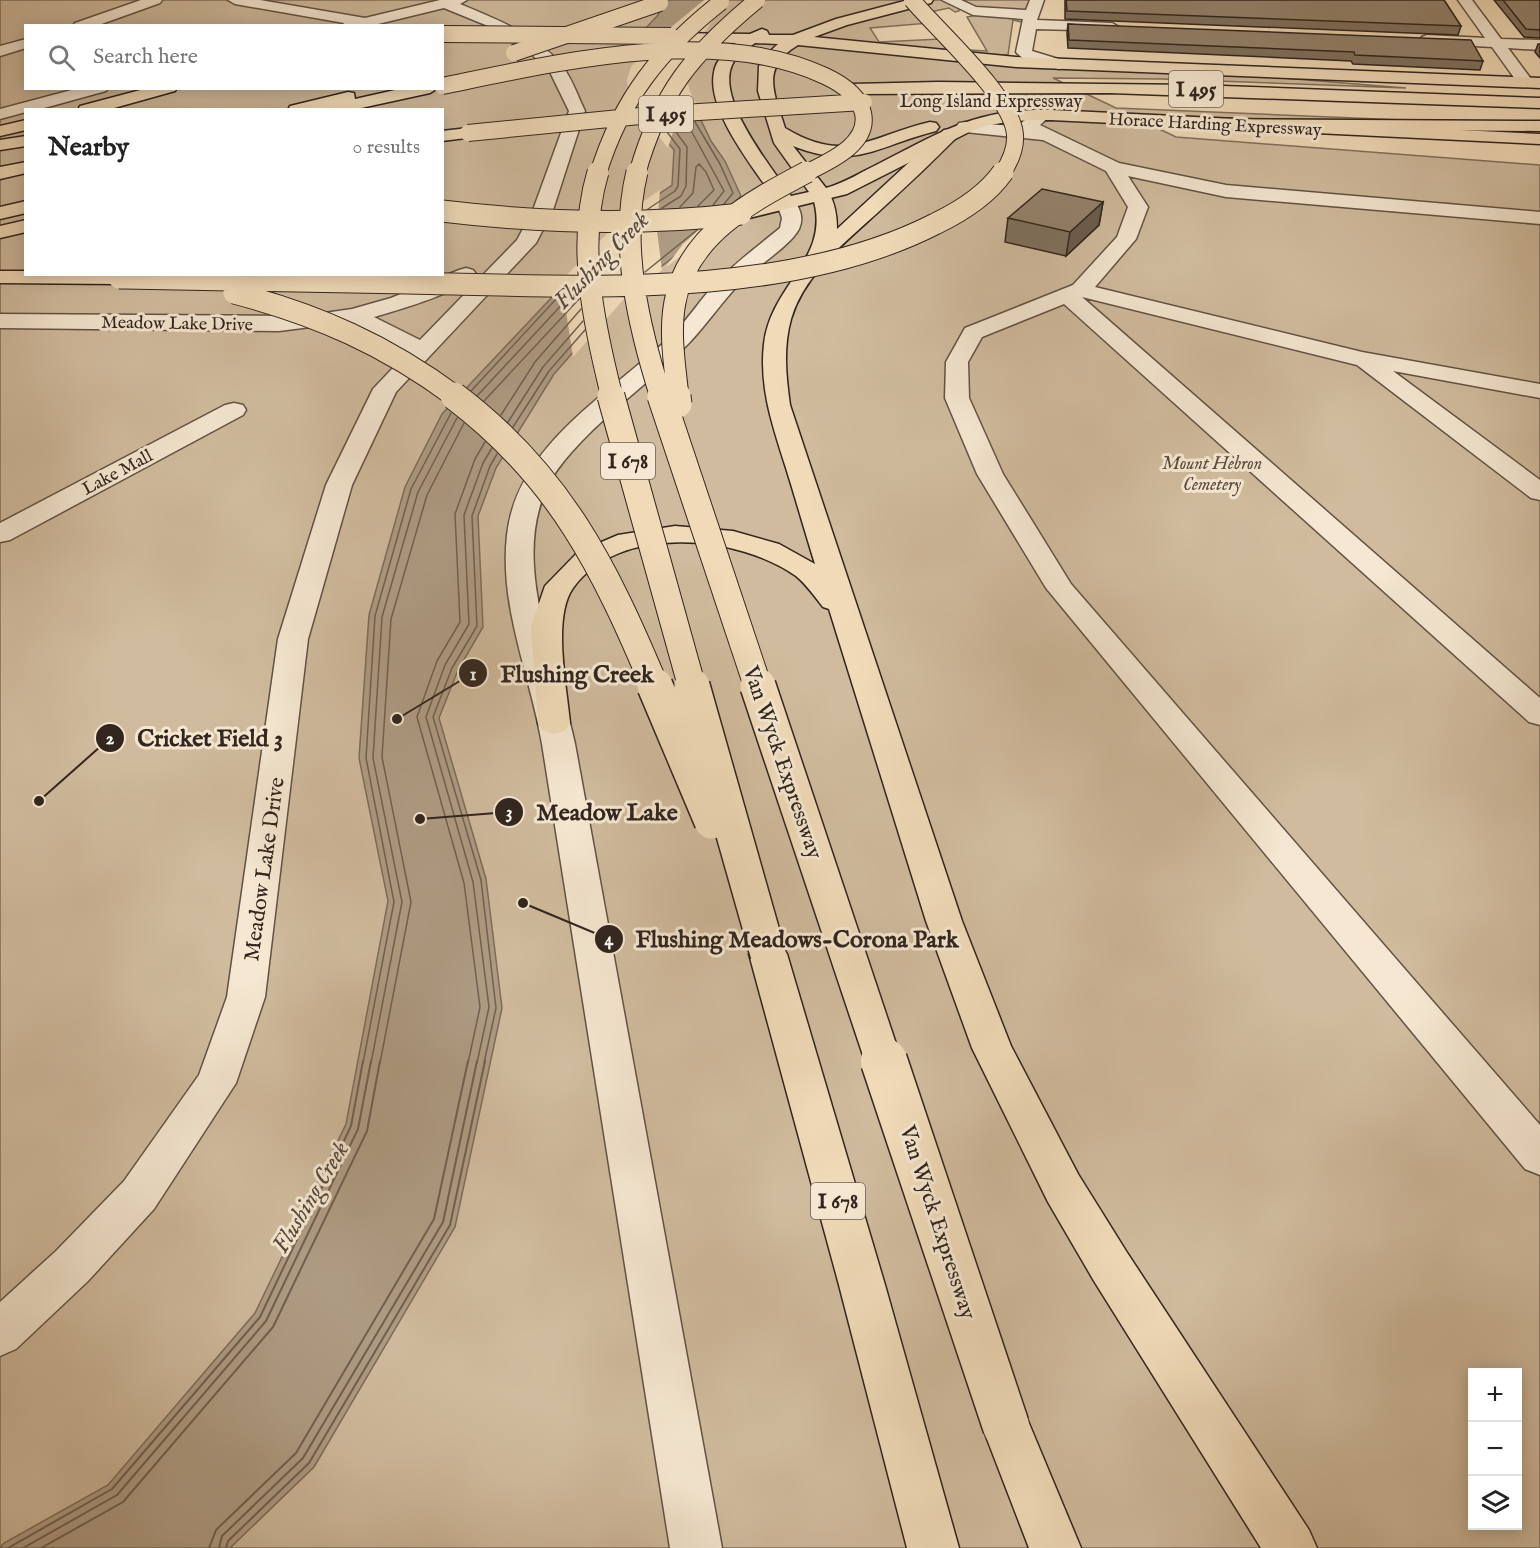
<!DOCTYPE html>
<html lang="en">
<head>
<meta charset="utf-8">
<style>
  :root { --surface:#fff; --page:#f6f6f6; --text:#222; --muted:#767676; --line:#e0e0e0 }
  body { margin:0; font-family:"IM FELL English",serif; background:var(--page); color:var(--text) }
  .controls { position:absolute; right:18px; bottom:18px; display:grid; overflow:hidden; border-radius:0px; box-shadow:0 3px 15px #0003 }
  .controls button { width:54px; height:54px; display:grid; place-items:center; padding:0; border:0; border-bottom:2px solid var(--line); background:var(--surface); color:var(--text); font:30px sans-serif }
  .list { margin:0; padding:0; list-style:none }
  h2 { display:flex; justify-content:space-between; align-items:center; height:78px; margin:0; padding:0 24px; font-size:26px }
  h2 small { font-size:20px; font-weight:400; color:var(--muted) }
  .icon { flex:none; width:33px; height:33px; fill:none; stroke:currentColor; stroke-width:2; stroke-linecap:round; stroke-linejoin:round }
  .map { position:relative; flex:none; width:1540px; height:1548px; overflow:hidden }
  .search { position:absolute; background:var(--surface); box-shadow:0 3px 15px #0003; left:24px; top:24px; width:420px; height:66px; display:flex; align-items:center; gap:15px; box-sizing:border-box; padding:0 21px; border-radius:0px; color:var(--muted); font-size:22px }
  .panel { position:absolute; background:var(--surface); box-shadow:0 3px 15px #0003; left:24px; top:108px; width:420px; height:168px; border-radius:0px }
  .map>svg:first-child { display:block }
  .green { fill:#d0bb9e; stroke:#80705e; stroke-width:1.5; fill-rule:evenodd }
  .water { fill:#af9c84; stroke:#7d6c5b; stroke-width:1.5 }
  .pier { fill:#f0dab8 }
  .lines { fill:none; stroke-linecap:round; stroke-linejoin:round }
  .shore-far1 { stroke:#706051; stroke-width:1.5 }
  .shore { stroke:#706051; stroke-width:2 }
  .minor-casing { stroke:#615244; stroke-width:3 }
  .major-casing { stroke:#31251e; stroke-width:3 }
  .highway-casing { stroke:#31251e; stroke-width:3 }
  .minor { fill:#f5e7d1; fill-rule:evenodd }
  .major { fill:#f0dab8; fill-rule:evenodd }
  .highway { fill:#f0dab8; fill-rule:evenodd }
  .major-bridge-far1-casing { stroke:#31251e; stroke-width:18; stroke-linecap:butt }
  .major-bridge-casing { stroke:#31251e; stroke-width:23; stroke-linecap:butt }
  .highway-bridge-far4-casing { stroke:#31251e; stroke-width:18; stroke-linecap:butt }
  .highway-bridge-far3-casing { stroke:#31251e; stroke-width:23; stroke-linecap:butt }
  .highway-bridge-far2-casing { stroke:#31251e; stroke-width:29; stroke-linecap:butt }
  .highway-bridge-far1-casing { stroke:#31251e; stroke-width:38; stroke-linecap:butt }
  .highway-bridge-casing { stroke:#31251e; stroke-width:49; stroke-linecap:butt }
  .major-bridge-far1 { stroke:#f0dab8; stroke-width:16 }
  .major-bridge { stroke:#f0dab8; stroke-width:21 }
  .highway-bridge-far4 { stroke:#f0dab8; stroke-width:16 }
  .highway-bridge-far3 { stroke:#f0dab8; stroke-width:21 }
  .highway-bridge-far2 { stroke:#f0dab8; stroke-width:27 }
  .highway-bridge-far1 { stroke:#f0dab8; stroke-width:35 }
  .highway-bridge { stroke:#f0dab8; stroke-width:46 }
  .wall { fill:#7f715f; stroke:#31251e; stroke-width:1.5 }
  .shaded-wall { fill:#685c4d; stroke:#31251e; stroke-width:1.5 }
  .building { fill:#94836e; stroke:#31251e; stroke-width:1.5 }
  .labels { text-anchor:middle; stroke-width:6; stroke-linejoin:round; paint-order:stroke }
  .far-street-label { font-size:18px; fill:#31251e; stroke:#f5e7d1 }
  .far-park-label { font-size:18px; font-style:italic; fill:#594a3e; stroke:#f5e7d1 }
  .shield { fill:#f5e7d1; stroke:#6c5f54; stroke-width:1.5 }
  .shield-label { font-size:21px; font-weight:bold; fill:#31251e }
  .street-label { font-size:22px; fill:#31251e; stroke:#f5e7d1 }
  .water-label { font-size:24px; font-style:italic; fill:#57493d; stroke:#f5e7d1 }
  .leader { fill:none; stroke:#31251e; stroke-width:2 }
  .callout-dot { fill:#31251e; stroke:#f5e7d1; stroke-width:2 }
  .mark-label { font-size:18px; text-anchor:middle; font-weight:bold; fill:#fff }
  .callout-label { font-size:24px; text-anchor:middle; font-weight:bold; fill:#31251e; stroke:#f5e7d1; stroke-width:6; stroke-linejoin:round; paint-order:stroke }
</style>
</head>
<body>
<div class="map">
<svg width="1540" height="1548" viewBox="0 0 1540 1548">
  <rect width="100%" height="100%" fill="#f0dab8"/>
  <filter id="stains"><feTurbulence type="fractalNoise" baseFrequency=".00333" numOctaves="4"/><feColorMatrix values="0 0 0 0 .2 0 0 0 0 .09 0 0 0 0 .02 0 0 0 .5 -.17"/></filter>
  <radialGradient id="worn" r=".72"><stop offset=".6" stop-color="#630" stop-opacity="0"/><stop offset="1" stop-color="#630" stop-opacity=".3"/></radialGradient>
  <path class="green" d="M0 0H1037L1030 24 1013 20 1008 55H999L997 58 868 51 968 62 1259 76 1406 88 1163 79 1053 78 1116 108 1427 121 1208 118 1130 115 1176 137 1540 165V1548H0ZM949 8 955 12 959 11V8L977 15 967 17 987 51 950 49 941 39 879 42 870 28 930 23 920 14ZM26 26H442V88H26ZM26 110H442V274H26ZM1472 1372H1518V1526H1472Z"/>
  <path class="water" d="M666 0H723L681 63 688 93 711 141 725 161 741 196 698 238 621 298 554 374 496 468 478 516 483 627 458 670 439 718 486 879 502 1008 455 1227 314 1467 230 1548H0L4 1543 108 1485 255 1313 346 1124 388 901 359 758 369 615 405 487 442 414 632 212 672 185 674 150 632 99 644 30 658 15Z"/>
  <path class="pier" d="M704 0H726L684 64 690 92 703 117 677 119 668 148 629 100 627 80 631 67 647 47Z
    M660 190 658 214 724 207 744 196 700 241 665 268 683 244 701 228 657 231 662 270 623 300 573 357 563 292 551 291 630 210Z"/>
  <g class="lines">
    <path class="shore-far1" d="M695 122 720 164 733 193 724 204
      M687 123 724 191 713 205
      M680 207 693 193 696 167 699 164 706 172 714 190 698 206
      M662 208 681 196 686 186 687 147 670 124
      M648 209 675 191 678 186 680 149 664 128
      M645 272 697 230
      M471 391 557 298
      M477 396 568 298
      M484 401 580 298
      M501 415 535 362 581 309
      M508 422 543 367 583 321
      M513 427 549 371 585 330
      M363 1063 394 902 366 758 375 616 411 489 451 413
      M371 1063 402 902 373 758 382 617 418 492 457 418
      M380 1063 411 902 382 757 391 619 427 495 464 423
      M468 1063 480 1007 464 883 417 717 437 661 460 622 455 514 475 459 485 442
      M477 1063 489 1007 473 882 426 717 445 665 469 624 464 515 483 463 492 448
      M484 1063 496 1008 481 880 433 717 452 668 477 626 472 516 490 466 497 454"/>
    <path class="shore" d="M8 1548 112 1489 260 1317 351 1126 363 1061
      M23 1548 117 1495 266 1321 358 1129 371 1061
      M41 1548 123 1502 273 1327 367 1131 380 1061
      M209 1548 216 1530 296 1453 434 1219 468 1061
      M219 1548 222 1536 303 1458 443 1222 477 1061
      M226 1548 228 1541 309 1463 450 1225 485 1061"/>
    <g class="minor-casing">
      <path id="minor" d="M141 0H162L160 3 96 26H73L75 23Z
        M228 0H260L365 18 440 0H467L460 4C496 19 538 35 562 66 572 78 578 97 585 111L553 210 536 243 396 392 352 485 308 639 265 997 236 1083 154 1209 88 1281 16 1349 0 1356V1302L56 1251 124 1181 199 1075 227 997 278 639 326 485 373 389 408 352 372 332 350 322 279 331 0 328V314L304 316 352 309 391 298 459 270 466 268 473 270 476 274C465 291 395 311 374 317L420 340 517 240 533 210 569 111 549 70 522 46 493 28 444 8 370 26H342L344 23 235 4Z
        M942 0H961L976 7 1026 10 1030 0H1044L1037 20 1112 23 1119 27 1112 31 1036 29 1032 51 1065 61 1067 64 1065 67 1059 69C1044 65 1026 64 1016 52L1023 19 973 15Z
        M1458 0H1472L1501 39 1540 40V50L1508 48 1534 83 1532 86H1520L1492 47 1422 43 1419 40 1422 37 1427 35 1485 38Z
        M26 39V48L0 56V46Z
        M79 88H108L106 91 37 110H26V112L0 119V109Z
        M1043 110 1049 111 1051 115 1040 125 1119 163 1226 185 1540 212V224L1226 197 1128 176 1148 207 1136 239 1095 287 1362 352 1540 384V398L1393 371 1540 480V500L1531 498 1357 365 1082 297 1540 698V725L1529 722 1064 304 982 337 968 362 969 398 1003 474 1071 584 1540 1125V1175L1525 1169 1046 588 977 474 945 398 946 362 965 328 1073 285 1117 237 1128 207 1106 171 1043 140 965 132 959 131 956 127 959 123 965 122 1023 127 1021 123 1037 111Z
        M787 198 794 200C800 209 804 218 799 229 791 245 756 267 742 281 723 300 708 323 689 343 649 384 601 416 564 461 498 541 557 657 575 744L722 1548H670L542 744C530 674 499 607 507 535 517 443 615 391 674 333 689 318 700 300 715 284 735 263 758 246 780 228L782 218 777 204 780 200Z
        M234 403 243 405 246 410 243 415 10 540 0 542V523L225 405Z"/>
    </g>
    <g class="major-casing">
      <path id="major" d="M908 0H933L931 3 847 25 814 37 1016 57 1540 78V88L1016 67 798 45C760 68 774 92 785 128 846 165 870 136 930 122L936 123 939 127 936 131C879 145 855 171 793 146L826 188C845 183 863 171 880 163 943 131 978 108 1051 110L1540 134V144L1051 120C1023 120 997 121 971 131L847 194 741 220 734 218 731 214 734 210 775 200C755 169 706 111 714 72 716 60 726 50 736 43L671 41 666 39 663 36 666 33 750 34 762 29 767 31 769 35H793L836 19ZM755 43 778 44 764 57 759 66 758 91 774 143 809 192 791 196C772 168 716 100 732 65 736 55 747 49 755 43Z
        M148 88H177L175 91 107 110H78L80 106Z
        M26 120V130L0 136V126Z
        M26 220V232L0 238V226Z"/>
    </g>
    <g class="highway-casing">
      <path id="highway" d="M938 82 1196 85 1540 98V108L1110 93 852 94 844 89 852 84Z
        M404 88H438L430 93 352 110H288L290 106 348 92 354 93 355 99Z
        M1206 119 1540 121V131L1200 128 1197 124 1200 120Z
        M468 128 474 129 477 133 474 137 442 141V131Z
        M950 129 956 130 959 134 956 138C934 160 910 183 887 204 852 237 805 271 791 319 783 348 786 376 790 405L962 921 1011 1046 1078 1174 1126 1251 1309 1530 1317 1548H1261L1094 1281 1048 1202 972 1048 926 921 829 609 823 607C815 597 806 584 796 576 738 535 620 523 573 588 552 618 567 688 570 723L565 731 554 734 543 731 538 723 531 626 545 586 578 552 618 535 675 526 733 531 779 544 815 564C805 532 796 500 786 468 773 427 759 388 764 344 771 282 834 258 812 195L814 191H828C835 203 837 216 837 229L944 130Z
        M26 136V146L0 150V140Z
        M26 162V173L0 179V167Z
        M26 201V213L0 219V207Z
        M0 271H26V274H127L129 278 126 282 119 284 0 283Z
        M768 939 781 944 787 954 885 1285 959 1548H907L839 1285 749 954 755 944Z
        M1006 1402 1023 1409 1081 1548H1029L982 1426 989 1409Z"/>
    </g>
    <use href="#minor" class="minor"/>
    <use href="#major" class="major"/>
    <use href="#highway" class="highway"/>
    <g class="major-bridge-far1-casing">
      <path id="major-bridge-far1" d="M442 34 671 36"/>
    </g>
    <g class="major-bridge-casing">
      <path id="major-bridge" d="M442 211C542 223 640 226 741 214"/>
    </g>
    <g class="highway-bridge-far4-casing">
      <path id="highway-bridge-far4" d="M912 0C937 30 1013 97 1015 135 1016 149 1010 162 1002 174
        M514 53 660 3
        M442 86C555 63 715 24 825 76 840 83 859 95 863 113 870 145 827 162 804 174
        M468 133 650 115 864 102
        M598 174C621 99 660 50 721 2
        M637 174C660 92 693 53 757 0"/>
    </g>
    <g class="highway-bridge-far3-casing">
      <path id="highway-bridge-far3" d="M598 172C576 245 594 325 612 397
        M637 172C619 245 639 328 661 397
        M119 278C215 280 311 281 408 283 573 286 784 301 935 224 960 212 987 195 1003 172
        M234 293C318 315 386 345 456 397
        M678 397C675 366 669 333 675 302 687 235 752 201 807 172"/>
    </g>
    <g class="highway-bridge-far2-casing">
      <path id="highway-bridge-far2" d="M454 396C560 476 605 568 655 687
        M611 396 692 687
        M661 396 758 687
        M677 396 678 404"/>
    </g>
    <g class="highway-bridge-far1-casing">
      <path id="highway-bridge-far1" d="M655 686 712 821
        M692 686 768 954
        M758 686 884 1063"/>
    </g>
    <g class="highway-bridge-casing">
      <path id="highway-bridge" d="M884 1061 1006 1426"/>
    </g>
    <use href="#major-bridge-far1" class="major-bridge-far1"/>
    <use href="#major-bridge" class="major-bridge"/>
    <use href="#highway-bridge-far4" class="highway-bridge-far4"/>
    <use href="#highway-bridge-far3" class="highway-bridge-far3"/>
    <use href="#highway-bridge-far2" class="highway-bridge-far2"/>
    <use href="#highway-bridge-far1" class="highway-bridge-far1"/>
    <use href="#highway-bridge" class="highway-bridge"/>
  </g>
  <path class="wall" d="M1065 0H1444L1461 26 1458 35 1065 19Z
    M1494 0H1540V38L1524 37Z
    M1068 24 1483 61 1480 70 1353 64 1351 61 1068 48 1067 33Z
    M1538 44H1540V58L1535 52Z
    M1103 202 1099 225 1066 256 1005 242 1008 218Z"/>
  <path class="shaded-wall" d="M1103 202 1099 225 1066 256 1070 232Z"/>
  <path class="building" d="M1066 0H1444L1461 26 1067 11Z
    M1503 0H1540V30L1526 29Z
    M1068 24 1471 40 1483 61 1355 55 1354 52 1069 40Z
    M1042 189 1103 202 1070 232 1008 218Z"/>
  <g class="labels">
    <g class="far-street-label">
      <text x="991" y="107">Long Island Expressway</text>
      <text transform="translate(1215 124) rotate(3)" y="6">Horace Harding Expressway</text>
      <text transform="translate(177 323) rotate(1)" y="6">Meadow Lake Drive</text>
      <text transform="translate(117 472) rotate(-28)" y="6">Lake Mall</text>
    </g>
    <g class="far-park-label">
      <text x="1212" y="469">Mount Hebron<tspan x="1212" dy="21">Cemetery</tspan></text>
    </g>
    <g class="shield">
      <rect x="1169" y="71" width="54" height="36" rx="4.5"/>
      <rect x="639" y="96" width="54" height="36" rx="4.5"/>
      <rect x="601" y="443" width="54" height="36" rx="4.5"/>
      <rect x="811" y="1183" width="54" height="36" rx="4.5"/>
    </g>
    <g class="shield-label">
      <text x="1196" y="96">I 495</text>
      <text x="666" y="121">I 495</text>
      <text x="628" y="468">I 678</text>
      <text x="838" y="1208">I 678</text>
    </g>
    <g class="street-label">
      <text transform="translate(784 762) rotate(71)" y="8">Van Wyck Expressway</text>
      <text transform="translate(263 869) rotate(-82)" y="8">Meadow Lake Drive</text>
      <text transform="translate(939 1222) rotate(72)" y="8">Van Wyck Expressway</text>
    </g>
    <g class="water-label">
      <text transform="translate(601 260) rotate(-46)" y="8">Flushing Creek</text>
      <text transform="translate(310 1197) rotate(-59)" y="8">Flushing Creek</text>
    </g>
  </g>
  <path class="leader" d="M397 719L473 673M39 801L110 738M420 819L509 812M523 903L609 939"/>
  <g class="callout-dot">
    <circle cx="397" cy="719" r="6"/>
    <circle cx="39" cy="801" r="6"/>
    <circle cx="420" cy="819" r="6"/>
    <circle cx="523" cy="903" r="6"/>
    <circle cx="473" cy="673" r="15"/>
    <circle cx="110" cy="738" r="15"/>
    <circle cx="509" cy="812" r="15"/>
    <circle cx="609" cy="939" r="15"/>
  </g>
  <g class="mark-label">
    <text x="473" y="680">1</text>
    <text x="110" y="744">2</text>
    <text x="509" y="818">3</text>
    <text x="609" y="945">4</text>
  </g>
  <g class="callout-label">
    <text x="577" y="682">Flushing Creek</text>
    <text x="210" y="746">Cricket Field 3</text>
    <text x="607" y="820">Meadow Lake</text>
    <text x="797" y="947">Flushing Meadows-Corona Park</text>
  </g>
  <rect width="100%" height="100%" filter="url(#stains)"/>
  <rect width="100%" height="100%" fill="url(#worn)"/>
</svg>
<div class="controls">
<button>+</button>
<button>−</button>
<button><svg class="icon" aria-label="layers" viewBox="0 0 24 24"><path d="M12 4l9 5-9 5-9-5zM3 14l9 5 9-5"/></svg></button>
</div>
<div class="search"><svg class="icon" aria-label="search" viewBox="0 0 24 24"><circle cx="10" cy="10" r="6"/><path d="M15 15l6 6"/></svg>Search here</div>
<section class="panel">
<h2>Nearby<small>0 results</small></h2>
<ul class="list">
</ul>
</section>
</div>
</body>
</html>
